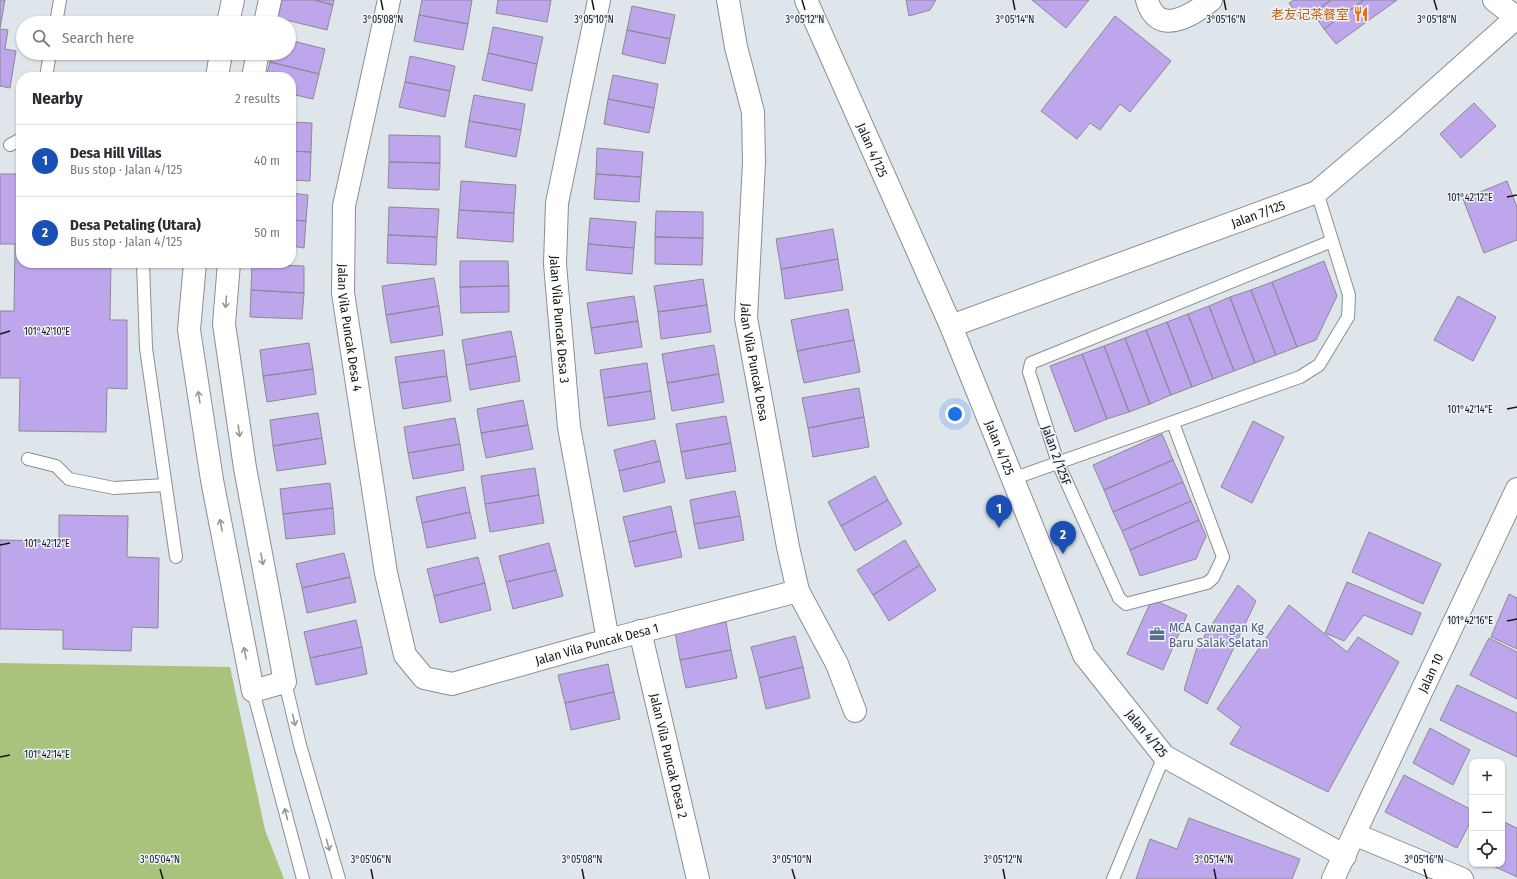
<!DOCTYPE html>
<html lang="en">
<head>
<meta charset="utf-8">
<style>
  :root { --surface:#fff; --page:#f2f2f3; --text:#2b2b33; --muted:#7c7c81; --line:#e1e1e2; --accent:#db2777 }
  body { margin:0; font-family:"Fira Sans Condensed","Noto Sans SC",sans-serif; background:var(--page); color:var(--text) }
  .controls { position:absolute; right:12px; bottom:12px; display:grid; overflow:hidden; border-radius:8px; box-shadow:0 1px 3px #0004 }
  .controls button { width:36px; height:36px; display:grid; place-items:center; padding:0; border:0; border-bottom:1px solid var(--line); background:var(--surface); color:var(--text); font:20px sans-serif }
  .you { position:absolute; left:955px; top:414px; width:14px; height:14px; margin:-10px; border:3px solid #fff; border-radius:50%; background:#1a73e8; box-shadow:0 0 0 6px #1a73e833 }
  .badge { display:grid; place-items:center; width:26px; height:26px; border-radius:50%; background:var(--accent); color:#fff; font-size:13px; font-weight:700 }
  .pin { position:absolute; translate:-50% -33px; filter:drop-shadow(0 1px 2px #0008) }
  .pin::after { content:''; position:absolute; top:21px; width:14px; height:12px; background:inherit; clip-path:polygon(0 0,100% 0,50% 100%) }
  .list { margin:0; padding:0; list-style:none }
  h2 { display:flex; justify-content:space-between; align-items:center; height:52px; margin:0; padding:0 16px; font-size:17px }
  h2 small { font-size:13px; font-weight:400; color:var(--muted) }
  .list li { display:grid; grid-template-columns:26px 1fr auto; gap:12px; align-items:center; box-sizing:border-box; height:72px; padding:0 16px; border-top:1px solid var(--line) }
  .list b { display:block; font-size:15px; white-space:nowrap }
  .list p { margin:0; font-size:13px; white-space:nowrap; color:var(--muted) }
  .list em { font-size:13px; font-style:normal; color:var(--muted) }
  .icon { flex:none; width:22px; height:22px; fill:none; stroke:currentColor; stroke-width:2; stroke-linecap:round; stroke-linejoin:round }
  .map { position:relative; flex:none; width:1517px; height:879px; overflow:hidden }
  .search { position:absolute; background:var(--surface); box-shadow:0 1px 3px #0004; left:16px; top:16px; width:280px; height:44px; display:flex; align-items:center; gap:10px; box-sizing:border-box; padding:0 14px; border-radius:22px; color:var(--muted); font-size:15px }
  .panel { position:absolute; background:var(--surface); box-shadow:0 1px 3px #0004; left:16px; top:72px; width:280px; height:196px; border-radius:16px }
  .map>svg:first-child { display:block }
  .green { fill:#a9c37d }
  .building { fill:#bda6ec; stroke:#8c8a90 }
  .lines { fill:none; stroke-linecap:round; stroke-linejoin:round }
  .service-casing { stroke:#898f93; stroke-width:14 }
  .minor-casing { stroke:#898f93; stroke-width:24 }
  .tertiary-casing { stroke:#898f93; stroke-width:24 }
  .service { stroke:#fff; stroke-width:12 }
  .minor { stroke:#fff; stroke-width:22 }
  .tertiary { stroke:#fff; stroke-width:22 }
  .oneway { stroke:#969798 }
  .ticks { fill:none; stroke:#151719; stroke-width:1.5 }
  .labels { text-anchor:middle; stroke-width:3; stroke-linejoin:round; paint-order:stroke }
  .food-label { font-size:13px; fill:#c56008; stroke:#edf3f8; text-anchor:end }
  .street-label { font-size:13px; fill:#151719; stroke:#edf3f8 }
  .service-label { font-size:13px; fill:#4e5e75; stroke:#edf3f8; text-anchor:start }
  .ticks-label { font-size:10px; text-anchor:middle; fill:#151719; stroke:#edf3f8; stroke-width:3; stroke-linejoin:round; paint-order:stroke }
</style>
</head>
<body>
<div class="map">
<svg width="1517" height="879" viewBox="0 0 1517 879">
  <rect width="100%" height="100%" fill="#dfe6eb"/>
  <path class="green" d="M0 663 230 667 265 830 284 879H0Z"/>
  <path class="building" d="M0 0H5L0 28Z
    M282 0H314L333 5 327 30 278 18Z
    M314 0H334L333 5Z
    M422 0H472L468 24 419 15Z
    M498 0H551L547 22 496 13Z
    M906 0H936L930 10 909 16Z
    M1032 0H1089L1066 28Z
    M1294 0H1331L1302 21 1289 3Z
    M1331 0H1364L1324 29 1313 13Z
    M1364 0H1397L1336 44 1324 29Z
    M632 6 675 15 670 39 627 30Z
    M419 15 468 24 463 50 414 41Z
    M1115 16 1171 61 1130 112 1120 104 1100 130 1090 123 1077 139 1041 111Z
    M493 27 543 37 537 64 488 53Z
    M0 29 8 30 5 49 16 51 10 88 0 86Z
    M627 30 670 39 665 64 622 54Z
    M289 40 325 49 319 74 270 62 272 53H289Z
    M488 53 537 64 532 91 482 80Z
    M410 56 455 66 450 91 405 82Z
    M270 62 319 74 313 99 291 94V77H266Z
    M613 75 658 84 654 108 608 99Z
    M405 82 450 91 445 117 399 107Z
    M474 95 525 104 521 130 469 121Z
    M608 99 654 108 649 133 604 124Z
    M1474 103 1496 126 1461 158 1440 134Z
    M469 121 521 130 516 157 465 147Z
    M291 122 312 123 311 152 291 151Z
    M389 135 440 136V163L389 162Z
    M597 148 643 152 641 177 596 174Z
    M291 151 311 152 310 181 291 180Z
    M19 162H21V263H111L110 320H127V389L107 388 106 432 19 431 20 378H0V311H14L15 244H0V174H19Z
    M389 162 440 163 439 190 388 188Z
    M596 174 641 177 639 202 594 199Z
    M461 181 516 185 514 213 459 210Z
    M1507 181 1517 207V240L1484 253 1463 199Z
    M291 193 308 195 306 221 291 220Z
    M389 207 439 209 437 237 388 235Z
    M459 210 514 213 513 242 457 238Z
    M656 211 703 212V238L655 237Z
    M590 218 636 222 634 248 588 244Z
    M291 220 306 221 304 248 291 246Z
    M833 229 838 259 781 269 776 239Z
    M388 235 437 237 436 265 387 263Z
    M655 237 703 238 702 265 655 264Z
    M588 244 634 248 632 274 586 270Z
    M838 259 843 290 785 299 781 269Z
    M460 261H508L509 286 460 287Z
    M1324 261 1337 296 1316 340 1297 347 1272 282Z
    M252 264 304 266V293L251 290Z
    M434 278 439 306 386 315 382 286Z
    M703 279 707 305 658 312 654 286Z
    M1272 282 1297 347 1276 355 1251 290Z
    M509 286V312L461 313 460 287Z
    M251 290 304 293 302 319 250 317Z
    M1251 290 1276 355 1255 363 1230 297Z
    M634 296 638 321 591 328 587 303Z
    M1458 296 1496 317 1473 361 1434 340Z
    M1230 297 1255 363 1234 371 1209 306Z
    M707 305 711 332 661 339 658 312Z
    M439 306 443 335 391 343 386 315Z
    M1209 306 1234 371 1213 379 1188 314Z
    M848 309 854 340 797 351 791 320Z
    M1188 314 1213 379 1192 387 1167 322Z
    M638 321 642 347 595 354 591 328Z
    M1167 322 1192 387 1171 395 1146 330Z
    M1146 330 1171 395 1150 404 1125 338Z
    M511 331 516 356 466 365 462 340Z
    M1125 338 1150 404 1129 412 1104 346Z
    M854 340 860 372 804 383 797 351Z
    M309 343 313 369 263 376 260 350Z
    M714 345 719 374 667 383 662 354Z
    M1104 346 1129 412 1107 419 1082 354Z
    M444 350 447 376 399 383 395 357Z
    M1082 354 1107 419 1075 432 1050 366Z
    M516 356 520 381 470 390 466 365Z
    M647 363 651 391 604 398 600 370Z
    M313 369 316 394 267 402 263 376Z
    M719 374 724 402 672 411 667 383Z
    M447 376 451 401 403 409 399 383Z
    M859 388 864 417 808 428 802 398Z
    M651 391 655 419 608 426 604 398Z
    M523 400 528 425 481 433 477 409Z
    M318 413 322 438 273 446 270 420Z
    M726 416 731 443 681 452 676 424Z
    M864 417 869 447 813 457 808 428Z
    M455 418 460 444 408 453 404 427Z
    M1253 421 1284 437 1252 503 1221 487Z
    M528 425 533 449 486 458 481 433Z
    M1162 434 1173 460 1104 490 1093 465Z
    M322 438 326 464 277 471 273 446Z
    M655 440 660 461 619 471 614 450Z
    M731 443 736 471 686 479 681 452Z
    M460 444 464 470 413 479 408 453Z
    M1173 460 1183 482 1113 512 1104 490Z
    M660 461 665 482 624 492 619 471Z
    M535 468 539 495 485 504 481 476Z
    M875 476 888 500 841 526 828 502Z
    M1183 482 1191 501 1122 531 1113 512Z
    M330 483 333 508 283 514 280 489Z
    M465 487 470 512 422 523 416 497Z
    M735 491 740 516 694 524 690 500Z
    M539 495 544 523 490 532 485 504Z
    M888 500 902 524 855 551 841 526Z
    M1191 501 1199 520 1130 550 1122 531Z
    M671 506 676 531 629 542 623 517Z
    M333 508 335 534 286 539 283 514Z
    M470 512 476 538 427 548 422 523Z
    M59 515 128 516 127 557 159 558 158 628 132 627 131 651 63 649V630L0 629V540L59 541Z
    M740 516 744 540 699 549 694 524Z
    M1199 520 1206 536 1196 559 1140 576 1130 550Z
    M676 531 682 557 635 567 629 542Z
    M1369 532 1441 564 1423 604 1352 572Z
    M905 540 920 565 873 595 857 570Z
    M549 543 556 570 506 582 499 556Z
    M344 553 350 577 302 588 296 564Z
    M478 557 485 583 434 596 427 569Z
    M920 565 936 590 889 621 873 595Z
    M556 570 563 596 513 609 506 582Z
    M350 577 356 602 307 613 302 588Z
    M1347 582 1421 613 1412 635 1364 615 1344 641 1325 633Z
    M485 583 491 610 440 623 434 596Z
    M1238 585 1256 601 1207 704 1184 690 1197 647Z
    M1509 594 1517 598V649L1491 637Z
    M1152 599 1187 615 1163 670 1127 654Z
    M1289 605 1347 652 1358 637 1399 662 1328 792 1230 744 1241 727 1217 709Z
    M356 620 362 647 310 658 304 632Z
    M726 622 731 650 680 660 675 632Z
    M795 636 803 667 759 678 751 647Z
    M1489 638 1517 652V699L1470 675Z
    M362 647 367 674 316 685 310 658Z
    M731 650 737 678 686 688 680 660Z
    M608 664 614 692 565 703 558 675Z
    M803 667 810 698 766 709 759 678Z
    M1457 685 1517 713V757L1440 720Z
    M614 692 620 719 571 730 565 703Z
    M1430 728 1470 750 1453 785 1413 763Z
    M1404 775 1472 810V819L1457 848 1385 812Z
    M1189 818 1300 859 1292 879H1136L1150 839 1177 849Z
    M1502 821 1517 828V877L1489 864H1502Z"/>
  <g class="lines">
    <g class="service-casing">
      <path id="service" d="M56 23 60 0
        M46 77 50 53
        M10 145 21 139
        M143 263 146 348 176 557
        M1173 423 1223 557 1213 578 1207 583 1126 604 1119 598 1058 463 1029 372 1031 363 1332 241
        M28 459 56 466 69 479 114 488 165 485
        M1012 479 1300 377 1319 365 1348 317 1349 295 1317 192
        M285 682 300 745 339 879
        M253 691 303 879
        M1113 879 1164 756"/>
    </g>
    <g class="minor-casing">
      <g id="minor">
        <path id="s1" d="M389 0 344 206 343 293 386 573 405 655 424 678 452 684 608 640 798 591"/>
        <path id="s2" d="M599 0 557 203 555 264 569 427 608 640"/>
        <path id="s3" d="M728 0 736 47 753 112 754 162 746 318 788 547 798 591 837 664 855 711"/>
        <path d="M1147 0C1157 38 1193 15 1211 0"/>
        <path d="M1494 0 1517 18"/>
        <path d="M228 23 233 0"/>
        <path d="M265 23 270 0"/>
        <path d="M217 77 221 53"/>
        <path d="M253 77 258 53"/>
        <path d="M195 263 189 330 212 480 253 691 285 682 245 468 224 324 229 263"/>
        <path id="s4" d="M951 326 1317 192 1396 125 1516 18"/>
        <path id="s5" d="M640 631 698 879"/>
        <path d="M1354 834 1462 879"/>
      </g>
    </g>
    <g class="tertiary-casing">
      <g id="tertiary">
        <path id="s6" d="M806 0 951 326 1084 655 1164 756 1345 856"/>
        <path id="s7" d="M1333 879 1517 489"/>
      </g>
    </g>
    <use href="#service" class="service"/>
    <use href="#minor" class="minor"/>
    <use href="#tertiary" class="tertiary"/>
  </g>
  <defs><path id="oneway-shaft" d="M-6 0H5M1.5-3L5.5 0L1.5 3" fill="none" stroke-width="1.6" stroke-linecap="round" stroke-linejoin="round"/></defs>
  <g class="oneway">
    <use href="#oneway-shaft" transform="translate(226 302) rotate(95)"/>
    <use href="#oneway-shaft" transform="translate(199 397) rotate(-99)"/>
    <use href="#oneway-shaft" transform="translate(239 431) rotate(82)"/>
    <use href="#oneway-shaft" transform="translate(221 525) rotate(-101)"/>
    <use href="#oneway-shaft" transform="translate(262 559) rotate(79)"/>
    <use href="#oneway-shaft" transform="translate(245 653) rotate(-101)"/>
    <use href="#oneway-shaft" transform="translate(294 720) rotate(76)"/>
    <use href="#oneway-shaft" transform="translate(286 814) rotate(-105)"/>
    <use href="#oneway-shaft" transform="translate(328 845) rotate(74)"/>
  </g>
  <path class="ticks" d="M381 0 383 10M592 0 594 10M802 0 805 10M1013 0 1015 10M1224 0 1226 10M1434 0 1437 10M1507 197 1517 195M0 334 10 331M1507 409 1517 407M0 545 10 543M1507 621 1517 619M0 757 10 755M160 869 163 879M371 869 373 879M582 869 584 879M792 869 795 879M1003 869 1005 879M1214 869 1216 879M1424 869 1427 879"/>
  <defs>
    <g id="restaurant-bare" transform="scale(1.2)"><path d="M-5-6h1v4h1v-4h1v4h1v-4h1v5L-1.5 .5V6h-2V.5L-5-1ZM5-6V6H3V1.5H1.5Q1.5-4 5-6Z" fill="#e8710a" stroke="#edf3f8" stroke-width="2.5" paint-order="stroke"/></g>
    <g id="office-bare" transform="scale(1.2)"><path d="M-6-3h4V-5.5h4V-3h4V5H-6ZM-1-4.5V-3h2v-1.5ZM-6 0V1H6V0Z" fill="#5c6f8a" stroke="#edf3f8" stroke-width="2.5" paint-order="stroke"/></g>
  </defs>
  <g fill-rule="evenodd">
    <use href="#restaurant-bare" x="1361" y="14"/>
    <use href="#office-bare" x="1157" y="634"/>
  </g>
  <g class="labels">
    <g class="food-label">
      <text x="1349" y="19">老友记茶餐室</text>
    </g>
    <g class="street-label">
      <text dy="5" stroke="none"><textPath href="#s6" startOffset="164">Jalan 4/125</textPath></text>
      <text dy="5" stroke="none"><textPath href="#s4" startOffset="327">Jalan 7/125</textPath></text>
      <text dy="5" stroke="none"><textPath href="#s2" startOffset="324">Jalan Vila Puncak Desa 3</textPath></text>
      <text dy="5" stroke="none"><textPath href="#s1" startOffset="333">Jalan Vila Puncak Desa 4</textPath></text>
      <text dy="5" stroke="none"><textPath href="#s3" startOffset="366">Jalan Vila Puncak Desa</textPath></text>
      <text dy="5" stroke="none"><textPath href="#s6" startOffset="488">Jalan 4/125</textPath></text>
      <text transform="translate(1057 455) rotate(70)" y="5">Jalan 2/125F</text>
      <text dy="5" stroke="none"><textPath href="#s1" startOffset="874">Jalan Vila Puncak Desa 1</textPath></text>
      <text dy="5" stroke="none"><textPath href="#s7" startOffset="228">Jalan 10</textPath></text>
      <text transform="translate(1147 733) rotate(50)" y="5">Jalan 4/125</text>
      <text dy="5" stroke="none"><textPath href="#s5" startOffset="128">Jalan Vila Puncak Desa 2</textPath></text>
    </g>
    <g class="service-label">
      <text x="1169" y="632">MCA Cawangan Kg<tspan x="1169" dy="15">Baru Salak Selatan</tspan></text>
    </g>
  </g>
  <g class="ticks-label">
    <text x="594" y="23">3°05'10"N</text>
    <text x="805" y="23">3°05'12"N</text>
    <text x="1437" y="23">3°05'18"N</text>
    <text x="383" y="23">3°05'08"N</text>
    <text x="1015" y="23">3°05'14"N</text>
    <text x="1226" y="23">3°05'16"N</text>
    <text x="1470" y="201">101°42'12"E</text>
    <text x="47" y="335">101°42'10"E</text>
    <text x="1470" y="413">101°42'14"E</text>
    <text x="47" y="547">101°42'12"E</text>
    <text x="1470" y="624">101°42'16"E</text>
    <text x="47" y="758">101°42'14"E</text>
    <text x="160" y="863">3°05'04"N</text>
    <text x="371" y="863">3°05'06"N</text>
    <text x="582" y="863">3°05'08"N</text>
    <text x="792" y="863">3°05'10"N</text>
    <text x="1003" y="863">3°05'12"N</text>
    <text x="1214" y="863">3°05'14"N</text>
    <text x="1424" y="863">3°05'16"N</text>
  </g>
</svg>
<div class="controls">
<button>+</button>
<button>−</button>
<button><svg class="icon" aria-label="locate" viewBox="0 0 24 24"><circle cx="12" cy="12" r="6"/><path d="M12 2v4M12 18v4M2 12h4M18 12h4"/></svg></button>
</div>
<div class="you"></div>
<div class="pin badge" style="left:999px;top:528px;background:#1a4fb4">1</div>
<div class="pin badge" style="left:1063px;top:554px;background:#1a4fb4">2</div>
<div class="search"><svg class="icon" aria-label="search" viewBox="0 0 24 24"><circle cx="10" cy="10" r="6"/><path d="M15 15l6 6"/></svg>Search here</div>
<section class="panel">
<h2>Nearby<small>2 results</small></h2>
<ul class="list">
<li><span class="badge" style="background:#1a4fb4">1</span><div><b>Desa Hill Villas</b><p>Bus stop · Jalan 4/125</p></div><em>40 m</em></li>
<li><span class="badge" style="background:#1a4fb4">2</span><div><b>Desa Petaling (Utara)</b><p>Bus stop · Jalan 4/125</p></div><em>50 m</em></li>
</ul>
</section>
</div>
</body>
</html>
